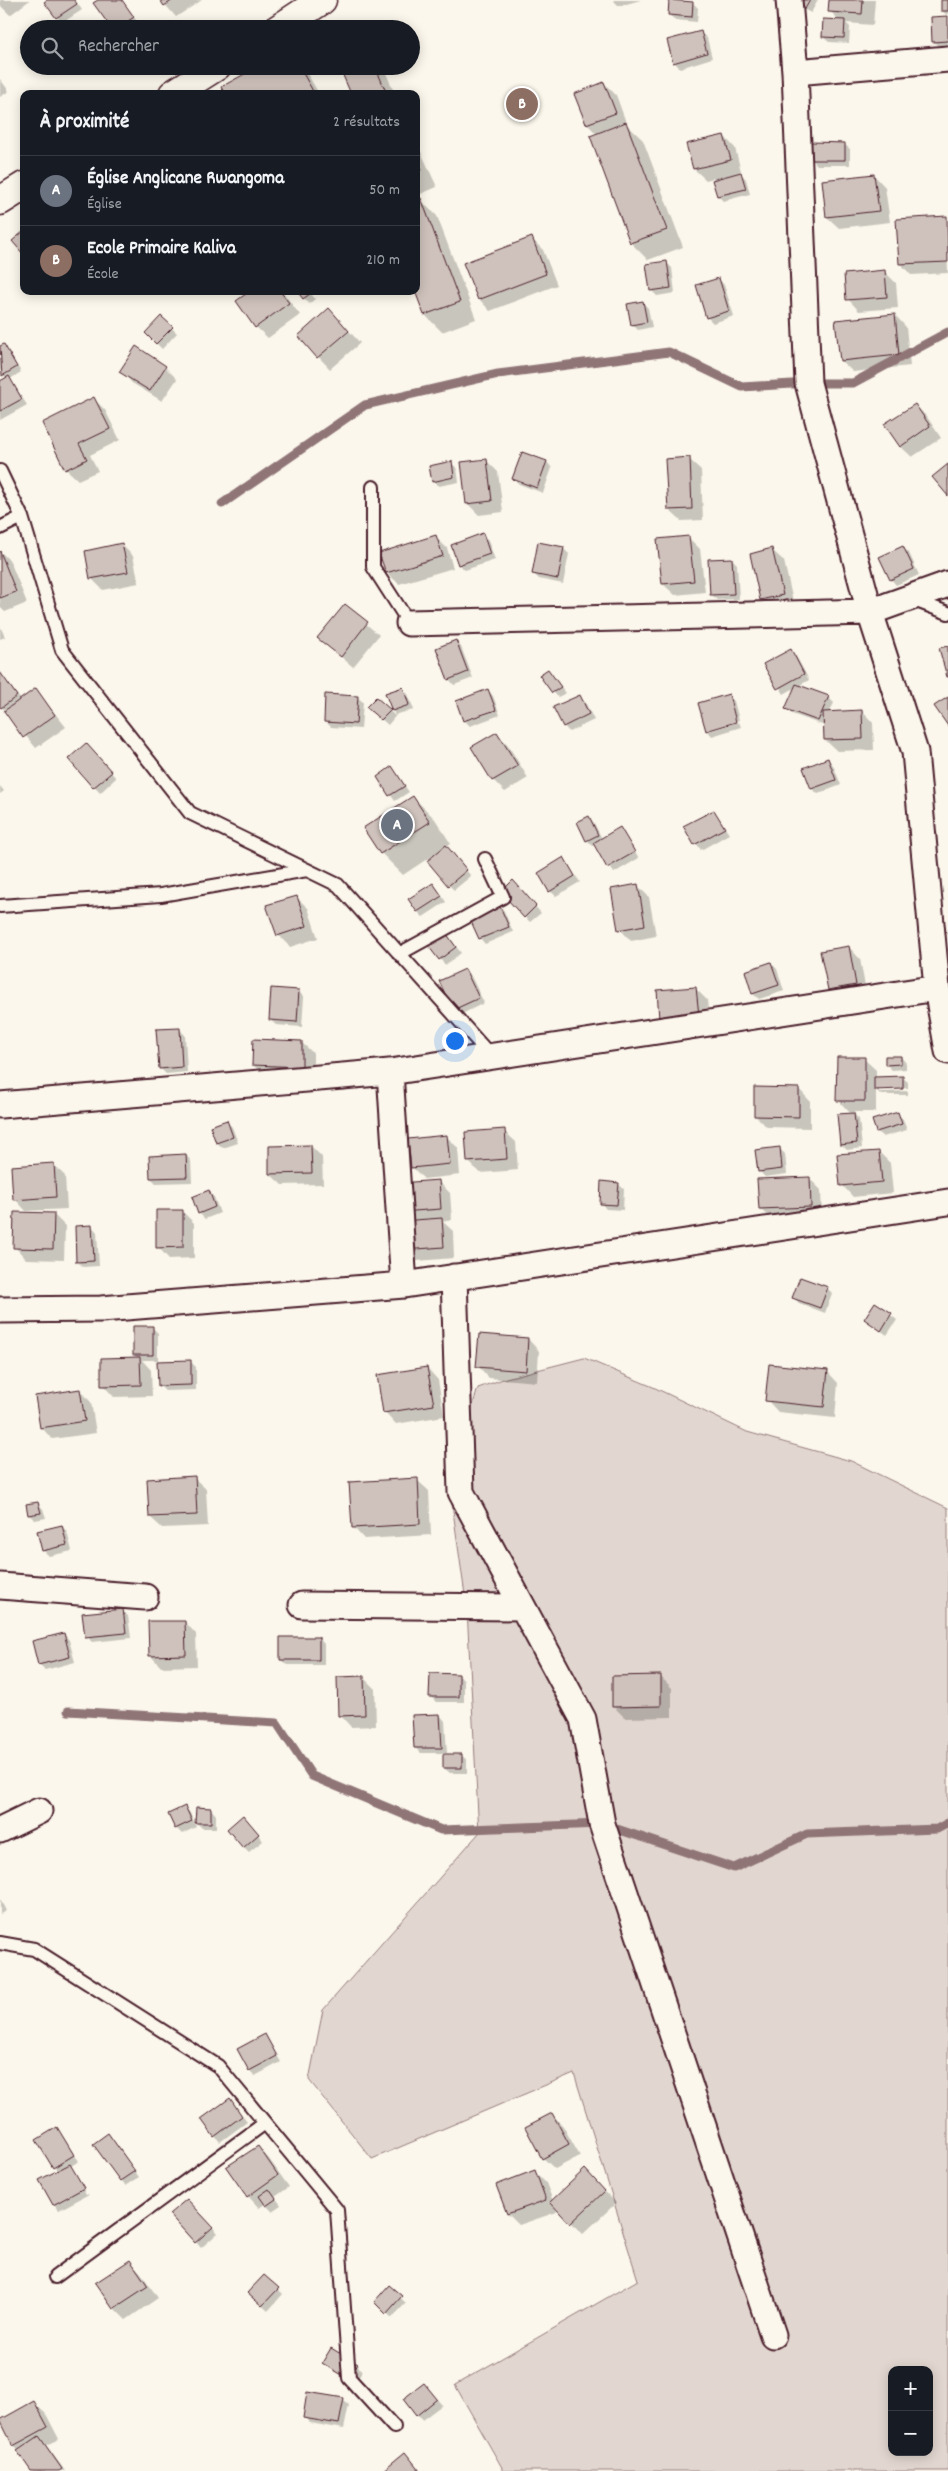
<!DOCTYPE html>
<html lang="fr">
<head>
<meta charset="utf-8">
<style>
  :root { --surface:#171b24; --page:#20242c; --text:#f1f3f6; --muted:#9ea1a6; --line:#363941; --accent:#d1495b }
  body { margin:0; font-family:Dekko,sans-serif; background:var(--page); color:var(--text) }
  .controls { position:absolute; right:15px; bottom:15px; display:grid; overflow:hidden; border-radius:10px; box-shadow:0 2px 12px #0003 }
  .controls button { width:45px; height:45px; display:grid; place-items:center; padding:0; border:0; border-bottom:1px solid var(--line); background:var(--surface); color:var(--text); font:25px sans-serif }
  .you { position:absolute; left:454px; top:1040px; width:18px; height:18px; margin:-12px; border:4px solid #fff; border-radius:50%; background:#1a73e8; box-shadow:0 0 0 8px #1a73e833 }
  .badge { display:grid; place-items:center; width:32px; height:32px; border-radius:50%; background:var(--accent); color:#fff; font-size:16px; font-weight:700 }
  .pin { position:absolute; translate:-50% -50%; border:2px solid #fff; box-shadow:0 1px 5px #0006 }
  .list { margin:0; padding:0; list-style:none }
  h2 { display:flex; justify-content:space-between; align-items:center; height:65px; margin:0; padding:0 20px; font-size:21px }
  h2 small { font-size:16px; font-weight:400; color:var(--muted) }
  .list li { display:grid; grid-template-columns:32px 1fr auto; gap:15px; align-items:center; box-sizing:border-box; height:70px; padding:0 20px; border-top:1px solid var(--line) }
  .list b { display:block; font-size:19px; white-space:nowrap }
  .list p { margin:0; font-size:16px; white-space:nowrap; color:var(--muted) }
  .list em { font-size:16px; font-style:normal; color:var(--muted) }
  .icon { flex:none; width:28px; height:28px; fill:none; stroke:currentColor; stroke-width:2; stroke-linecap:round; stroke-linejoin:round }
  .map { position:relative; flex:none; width:948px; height:2471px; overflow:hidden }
  .search { position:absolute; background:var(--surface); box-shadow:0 2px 12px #0003; left:20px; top:20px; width:400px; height:55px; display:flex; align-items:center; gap:12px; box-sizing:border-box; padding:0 18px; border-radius:28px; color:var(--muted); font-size:19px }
  .panel { position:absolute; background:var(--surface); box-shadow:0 2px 12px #0003; left:20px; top:90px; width:400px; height:205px; border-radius:10px }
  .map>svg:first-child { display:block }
  .green { fill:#e2d7d0; stroke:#967b7e; fill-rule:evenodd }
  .shadow { fill:#0003 }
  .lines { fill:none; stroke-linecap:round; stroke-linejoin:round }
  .stream { stroke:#907477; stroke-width:9 }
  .building { fill:#cfc2bc; stroke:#4a1f2b }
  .lane-casing { stroke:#4a1f2b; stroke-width:16 }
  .street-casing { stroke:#4a1f2b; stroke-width:29 }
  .secondary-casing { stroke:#4a1f2b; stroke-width:31 }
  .lane { stroke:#fbf7ec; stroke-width:12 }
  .street { stroke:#fbf7ec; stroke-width:25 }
  .secondary { stroke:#fbf7ec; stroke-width:28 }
</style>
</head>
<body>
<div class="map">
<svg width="948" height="2471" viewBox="0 0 948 2471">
  <rect width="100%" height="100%" fill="#fbf7ec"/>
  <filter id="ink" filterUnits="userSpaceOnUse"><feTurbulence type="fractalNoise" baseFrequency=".02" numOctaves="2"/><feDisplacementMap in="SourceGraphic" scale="10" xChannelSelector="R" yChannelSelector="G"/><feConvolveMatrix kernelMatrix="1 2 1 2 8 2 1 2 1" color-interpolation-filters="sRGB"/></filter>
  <g filter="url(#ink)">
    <path class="green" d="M584 1358 653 1387 747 1432 851 1461 948 1508V2471H504L455 2385 638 2280 574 2073 372 2159 309 2080 323 2010 479 1833 467 1609 449 1483 478 1388 506 1378ZM892 2370H929V2452H892Z"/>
    <path class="shadow" d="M0 0H30L10 15 0 5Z
      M49 0H75L82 10 62 23 57 17Z
      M100 0H122L138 23 130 29H113Z
      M161 0H202L176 17Z
      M613 0H641L619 6Z
      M797 0H818L811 13 801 8Z
      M831 0H875L873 25 846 23 850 27 849 43 829 42 823 37 840 21 830 11Z
      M942 0H948V16L942 11Z
      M693 3 698 8 697 22 675 20 669 15Z
      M948 17V47H939L934 42 932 18Z
      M701 33 707 38 712 58 680 68 674 62Z
      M262 66H303L319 94H226Z
      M340 66H383L395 94H352Z
      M0 79 9 91 0 97Z
      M604 83 616 95 627 125 643 140 683 247 648 260 631 243 597 134 587 124Z
      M724 136 735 148 741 171 739 172 746 179 750 194 723 201 718 196 713 178 706 180 694 169Z
      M416 141 437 187 416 196Z
      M844 144 850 149V165H817L812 159Z
      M874 175 885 187 890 222 839 228 827 217Z
      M420 199 437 216 476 319 442 332 425 315 416 291Z
      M946 217 948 273 911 275 900 263Z
      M532 239 543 250 557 285 490 311 479 299Z
      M666 262 672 268 675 293 657 296 651 290Z
      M885 272 896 283 898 308 859 311 848 299Z
      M719 279 724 285 734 316 713 323 707 317Z
      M252 291H282L300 315 268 338 256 327Z
      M309 291 315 299 309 304 304 298Z
      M643 303 648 308 652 327 638 330 632 324Z
      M895 315 906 327 910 366 853 372 841 361Z
      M161 318 177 333 162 349 146 333Z
      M341 322 360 343 330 369 299 336Z
      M4 345 21 372 10 379 27 405 0 420V382L6 378 0 370V348Z
      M165 367 177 379 162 401 132 383 121 371Z
      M94 399 105 410 120 440 90 455 98 471 78 480 66 469Z
      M915 405 927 417 941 438 912 457 900 446Z
      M523 454 547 462 552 468 543 493 519 484 514 479Z
      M689 459 701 470 703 520 681 521 669 510Z
      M487 461 498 472 503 512 479 515 468 504Z
      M451 463 457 468 459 482 439 486 433 481Z
      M483 535 488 540 495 560 465 570 459 565 452 546Z
      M435 537 447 548 453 568 399 584 387 573Z
      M688 537 700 549 705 592 675 595 663 584Z
      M122 545 133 556 139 583 103 590 92 579Z
      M563 548 569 554 563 584 539 579 533 573Z
      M903 548 909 553 919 575 896 585 891 579Z
      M772 550 784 561 794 606 773 611 762 599Z
      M0 551 10 561 27 603 5 612 0 607Z
      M732 559 737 564 739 599 717 600 711 594Z
      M345 606 379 635 353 667 319 638Z
      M0 626 5 637 0 639Z
      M456 641 461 647 473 678 454 685 449 679Z
      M791 651 796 656 809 680 798 686 828 697 834 703 829 713 862 711 873 723 874 750 837 751 825 740V726L792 714 786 708 796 687 784 694 765 665Z
      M548 671 566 693 558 697 553 692Z
      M0 673 21 700 36 690 66 727 36 748 0 705Z
      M402 689 408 694 414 710 397 714 388 725 373 712 390 711 395 716 387 694Z
      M488 690 493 696 500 715 470 726 464 720Z
      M579 696 585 702 594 720 569 732 564 726Z
      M728 696 734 701 739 720 709 729V731L739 722 741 727 712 736 707 730Z
      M357 697 363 702 361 729 331 727 325 721Z
      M497 733 508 745 528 778 505 792 493 780 473 747Z
      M92 750 116 778 100 793 69 759Z
      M828 759 833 765 841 785 818 794 812 789 804 768Z
      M392 768 409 792 395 801 378 777Z
      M0 786 4 791 0 794Z
      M413 797 435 819 451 844 446 847 471 876 454 890 449 885 433 855 403 875 381 853Z
      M714 811 729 834 701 850 685 827Z
      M589 817 594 823 602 839 620 829 639 858 614 873 595 844 593 846 587 840Z
      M564 859 580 882 556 896 550 891Z
      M638 886 649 897 656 936 631 941 620 929Z
      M518 887 541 913 530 922 525 917Z
      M438 890 446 902 423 917 418 912Z
      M296 897 308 908 318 938 290 947 278 935Z
      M499 905 504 911 513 932 485 944 480 938Z
      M449 937 461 953 445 965 440 959Z
      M849 947 860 959 867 997 840 1001 829 990Z
      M771 963 777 969 784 991 759 999 753 994Z
      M465 970 471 976 484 1003 460 1015 455 1010Z
      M696 989 707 1000 710 1028 658 991Z
      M298 991 304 997 302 1027 276 1025 270 1020Z
      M179 1029 185 1035 187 1072 166 1074 160 1068Z
      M301 1042 313 1053V1078L265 1076 253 1065Z
      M901 1057 906 1063V1069L892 1070 886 1064Z
      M864 1059 876 1070V1078L902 1077 908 1082V1088L879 1089V1092L908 1091V1095H881L876 1090V1112H852L859 1119 862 1148 847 1150 841 1144 851 1114 838 1100Z
      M799 1089 810 1101V1128L767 1127 755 1115Z
      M898 1114 903 1119 907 1130 883 1137 877 1132 874 1121Z
      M226 1121 232 1127 238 1143 223 1148 217 1143Z
      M504 1131 516 1142 518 1170 480 1173 468 1161Z
      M446 1136 458 1148 460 1175 424 1179 412 1167Z
      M311 1146 322 1157 323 1184 282 1185 270 1174Z
      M779 1148 785 1154 787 1174 765 1177 759 1171Z
      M879 1152 890 1163 893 1193 853 1197 842 1185Z
      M186 1155 191 1161 192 1182 156 1183 151 1178Z
      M54 1165 65 1176 67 1209 26 1211 15 1199Z
      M809 1178 821 1190 822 1218 772 1220 760 1209Z
      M438 1181 450 1193 452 1220 442 1221 453 1231 454 1258 417 1261 405 1250 400 1184Z
      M618 1184 624 1189 623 1210 606 1209 601 1203Z
      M208 1192 214 1197 220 1213 205 1219 199 1213Z
      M182 1211 194 1223V1258L169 1259 158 1247Z
      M54 1215 65 1226 64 1260 26 1259 15 1247Z
      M92 1226 97 1232 99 1266 83 1267 77 1261Z
      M827 1288 832 1293 825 1313 799 1303 794 1298Z
      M876 1304 897 1320 887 1335 865 1319Z
      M152 1327 158 1333V1360H142L151 1370 152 1396 114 1397 103 1385 138 1358 134 1355Z
      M480 1336 528 1339 539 1351 537 1382 489 1378 478 1366Z
      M190 1361 196 1367V1390L165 1391 159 1385Z
      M427 1368 438 1380 444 1416 396 1424 385 1412Z
      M827 1371 838 1383 835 1418 778 1412 767 1400Z
      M80 1391 91 1402 96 1433 52 1439 41 1427Z
      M194 1478 206 1489 208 1526 162 1528 150 1517Z
      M417 1480 429 1491 431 1535 364 1539 353 1527Z
      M38 1503 43 1509 46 1518 35 1520 29 1515Z
      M62 1526 67 1532 72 1551 49 1556 43 1550Z
      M108 1581H128L134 1587 133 1610H122L128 1616 131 1638 92 1642 87 1637 115 1611 108 1604Z
      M185 1622 196 1634 197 1666 161 1667 150 1655Z
      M64 1634 69 1640 75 1662 45 1670 39 1664Z
      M319 1638 324 1644V1665H287L281 1660Z
      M459 1675 464 1681V1702H436L430 1696Z
      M660 1676 672 1688V1717L625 1718 613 1706Z
      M363 1677 375 1689 376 1726 351 1727 340 1715Z
      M440 1715 445 1721 447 1753H421L415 1748Z
      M461 1755 467 1760V1773H450L444 1768Z
      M185 1807 190 1813 196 1827 182 1834 176 1828Z
      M211 1809 216 1815V1828H202L196 1822Z
      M248 1822 263 1841 249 1852 244 1847Z
      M0 1899 6 1911 0 1914Z
      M265 2036 281 2062 255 2076 250 2071Z
      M230 2100 247 2122 220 2142 215 2136Z
      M552 2114 563 2126 580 2156 555 2169 543 2158Z
      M56 2129 79 2161 71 2166 86 2194H89L59 2210 54 2204 58 2172 37 2140Z
      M108 2135 139 2177 126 2186 121 2180Z
      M258 2147 269 2159 289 2187 275 2197 281 2205 272 2211 265 2204 259 2208 248 2196Z
      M585 2171 616 2203 583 2234 554 2205 557 2212 519 2225 508 2214 535 2172 546 2183 553 2201Z
      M193 2206 218 2233 201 2248 196 2242Z
      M130 2261 141 2273 158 2298 126 2320 114 2308 97 2284Z
      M264 2276 283 2294 268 2311 254 2298Z
      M389 2287 406 2303 392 2318 375 2302Z
      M323 2363 357 2365 362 2371 355 2384Z
      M429 2390 442 2405 422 2420 417 2415Z
      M343 2400 349 2405 344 2429 310 2423 304 2417Z
      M34 2403 46 2414 59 2439 46 2445 65 2471H32L14 2445Z"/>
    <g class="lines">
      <path class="stream" d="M222 504 365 405 498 374 669 352 742 387 808 383H853L948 332
        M68 1711 277 1723 312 1776 441 1830 602 1824 734 1868 807 1834 937 1829 948 1823"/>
    </g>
    <path class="building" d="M47 0H74L77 4 56 18 44 2Z
      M98 0H122L134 17 117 29H112L93 3Z
      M160 0H173L164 6Z
      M669 0 693 2 692 17 668 15Z
      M796 0H810L805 9 794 3Z
      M829 0H863L862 14 828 12Z
      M941 0H948V11H941Z
      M948 16V41L932 42 931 17Z
      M823 19 845 20 844 38 822 37Z
      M701 31 707 53 673 63 667 40Z
      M259 66H299L314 93 225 94 221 87Z
      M339 66H375L387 94H351Z
      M604 82 616 113 586 124 574 94Z
      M626 122 667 230 630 243 590 136Z
      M724 135 731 160 693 169 686 144Z
      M811 142 845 143V160H811Z
      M416 160 421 170 416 172Z
      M741 172 746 189 717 196 712 180Z
      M874 174 879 211 826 217 822 180Z
      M421 198 460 302 424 315 415 291 416 200Z
      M947 216 948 262 899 264 896 219Z
      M24 231V255L12 241Z
      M532 237 546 274 478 300 463 263Z
      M667 261 671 288 650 291 646 264Z
      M885 270 887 297 846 300 844 274Z
      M719 278 729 311 706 318 696 285Z
      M250 291H280L289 303 255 328 236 301Z
      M297 291H310L311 293 303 299Z
      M643 301 647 322 631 325 627 304Z
      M329 308 349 331 317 358 298 336Z
      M895 314 899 355 840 361 835 320Z
      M161 316 173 327 156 344 145 333Z
      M4 344 17 367 2 376 0 346Z
      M136 346 166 366 150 391 119 372Z
      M9 376 22 399 0 411V381Z
      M94 397 110 429 79 444 87 459 65 470 42 423Z
      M915 404 930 426 900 447 884 424Z
      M522 452 547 461 537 488 512 479Z
      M690 457 692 509 668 510 665 459Z
      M487 459 492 501 466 504 461 462Z
      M452 461 454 477 432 482 429 466Z
      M948 464V496L932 477Z
      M483 533 490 554 458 565 451 545Z
      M436 535 443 556 386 573 379 553Z
      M689 536 694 581 662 584 657 539Z
      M538 542 564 547 558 579 532 574Z
      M122 543 128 572 90 579 85 551Z
      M903 546 914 569 890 580 879 557Z
      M772 548 783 595 760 600 750 554Z
      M0 551 16 592 0 598Z
      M732 558 734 594 710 595 708 559Z
      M345 604 368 622 341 657 317 638Z
      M456 640 468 672 448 680 436 648Z
      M948 646V677H947L939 648Z
      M791 649 804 674 777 689 763 664Z
      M548 669 561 687 552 693 539 675Z
      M0 672 17 696 1 708 0 707Z
      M796 684 829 696 818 721 785 709Z
      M403 687 409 705 392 711 385 693Z
      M36 688 55 715 23 738 4 711Z
      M488 689 496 710 463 721 456 701Z
      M325 694 358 696 356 724 324 722Z
      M729 694 736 722 706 731 698 703Z
      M580 695 589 714 563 727 553 707Z
      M376 697 391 710 381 720 366 707Z
      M948 697V726L934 706Z
      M862 710 863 739 824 740 823 712Z
      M497 732 518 766 492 781 471 747Z
      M86 743 112 772 93 788 68 759Z
      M828 758 836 780 811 789 803 768Z
      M392 766 405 786 389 796 377 777Z
      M413 796 430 822 380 854 363 828Z
      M714 810 725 828 694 845 683 826Z
      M589 816 598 835 586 841 577 822Z
      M620 827 635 852 607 868 593 843Z
      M446 845 467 870 448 886 427 861Z
      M564 857 575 876 549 892 538 873Z
      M513 880 536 906 524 918 501 892Z
      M433 883 442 896 417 912 408 899Z
      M638 884 645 925 618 930 611 889Z
      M297 896 307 926 277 936 266 905Z
      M499 904 509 927 479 939 469 917Z
      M444 930 456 947 439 960 426 943Z
      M849 946 856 985 828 990 820 951Z
      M771 962 779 985 752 994 745 971Z
      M465 969 479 998 453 1010 439 981Z
      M696 987 699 1016 659 1019 657 990Z
      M271 988 299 990 297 1022 269 1020Z
      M180 1028 182 1067 159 1069 156 1029Z
      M253 1039 302 1041V1067L252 1065Z
      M885 1056H901V1064L885 1065Z
      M837 1057H865V1101H836Z
      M903 1076V1089L874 1090V1077Z
      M754 1087 799 1088V1117L754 1116Z
      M898 1112 902 1124 876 1132 872 1120Z
      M854 1113 857 1143 840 1145 837 1114Z
      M227 1120 233 1137 216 1143 210 1126Z
      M505 1129 507 1159 467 1162 465 1132Z
      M447 1135 450 1164 411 1168 408 1139Z
      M311 1145 312 1173 269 1174V1146Z
      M780 1147 782 1169 758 1172 755 1150Z
      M879 1151 882 1182 840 1186 837 1154Z
      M186 1154 187 1177 150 1178 149 1156Z
      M54 1163 56 1197 13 1200 11 1166Z
      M810 1177 811 1207 759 1209 757 1179Z
      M439 1180 441 1209 401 1212 399 1183Z
      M601 1181 619 1183 617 1205 600 1204Z
      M209 1190 215 1207 198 1214 192 1197Z
      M156 1210H183V1247L156 1248Z
      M14 1212 54 1213 53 1249 13 1248Z
      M442 1218 444 1247 404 1250 401 1221Z
      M92 1225 94 1261 76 1262 75 1226Z
      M800 1277 828 1287 820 1308 792 1298Z
      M875 1302 892 1313 881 1331 864 1319Z
      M133 1326H153V1355H133Z
      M479 1334 528 1338 526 1371 476 1367Z
      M140 1357 141 1385 101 1386V1358Z
      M191 1360V1385L158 1386 157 1361Z
      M769 1364 828 1370 824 1407 765 1401Z
      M427 1367 434 1405 383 1413 377 1375Z
      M80 1389 85 1421 40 1428 35 1396Z
      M195 1476 197 1515 149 1517 147 1479Z
      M418 1478 420 1524 352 1528 349 1482Z
      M38 1502 41 1513 28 1515 26 1504Z
      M62 1525 67 1545 42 1551 37 1531Z
      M123 1609 126 1633 85 1637 82 1613Z
      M148 1621H185L186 1655 149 1656Z
      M64 1633 70 1657 38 1665 32 1641Z
      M280 1637H319V1660H280Z
      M430 1673 459 1674V1697H429Z
      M661 1675V1706L612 1707V1676Z
      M364 1676 365 1715 338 1716 337 1677Z
      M440 1714 442 1748H414L412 1715Z
      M443 1754H462V1768H443Z
      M185 1806 192 1821 175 1829 168 1814Z
      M196 1807 211 1808V1823H195Z
      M243 1815 259 1834 243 1848 227 1829Z
      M265 2034 277 2056 249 2071 237 2049Z
      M230 2098 242 2116 214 2137 201 2119Z
      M552 2113 569 2144 542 2159 525 2127Z
      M57 2127 74 2155 53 2168 36 2140Z
      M108 2133 135 2171 120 2181 93 2144Z
      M258 2146 278 2175 247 2197 226 2167Z
      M70 2164 84 2188 53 2205 39 2180Z
      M585 2169 605 2191 570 2224 550 2202Z
      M535 2170 546 2200 507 2214 496 2185Z
      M269 2189 276 2199 266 2206 259 2196Z
      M187 2199 213 2227 195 2243 169 2214Z
      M130 2260 148 2286 113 2309 95 2283Z
      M264 2275 279 2288 262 2306 247 2293Z
      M389 2285 402 2296 386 2314 374 2302Z
      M331 2348 358 2364 349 2379 322 2363Z
      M424 2383 437 2399 416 2416 403 2399Z
      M307 2392 344 2398 339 2424 303 2418Z
      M34 2401 48 2427 13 2446 0 2420Z
      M39 2436 62 2469 59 2471H31L17 2451Z
      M405 2452 420 2471H382Z"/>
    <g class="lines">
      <g class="lane-casing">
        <path id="lane" d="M0 471 22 517 62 650 190 813 338 885 491 1056
          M373 487V567L409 623
          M0 528 22 517
          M911 599 948 613
          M0 906 161 895 307 870
          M399 954 503 897 485 859
          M0 1943 34 1949 218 2066 337 2210 349 2378 394 2427
          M55 2277 265 2123"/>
      </g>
      <g class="street-casing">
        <path id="street" d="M789 0 795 72 808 383 870 612 915 752 937 988 948 1051
          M795 72 948 59
          M409 623 870 612 948 584
          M390 1072 404 1285
          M0 1105 390 1072 937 988
          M454 1277 461 1492 583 1719 602 1824 773 2335
          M0 1310 101 1309 404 1285 948 1202
          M0 1586 145 1597
          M302 1605 522 1607
          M0 1830 39 1811"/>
      </g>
      <g class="secondary-casing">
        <path id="secondary" d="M278 29 322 0
          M173 94 217 66
          M0 201 24 186"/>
      </g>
      <use href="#lane" class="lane"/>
      <use href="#street" class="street"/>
      <use href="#secondary" class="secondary"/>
    </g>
  </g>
</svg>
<div class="controls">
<button>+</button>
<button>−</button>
</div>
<div class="you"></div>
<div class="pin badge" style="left:397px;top:825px;background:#6b7280">A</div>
<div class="pin badge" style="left:522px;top:104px;background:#8d6e63">B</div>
<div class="search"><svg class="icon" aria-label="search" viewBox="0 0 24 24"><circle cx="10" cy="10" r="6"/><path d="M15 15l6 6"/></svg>Rechercher</div>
<section class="panel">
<h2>À proximité<small>2 résultats</small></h2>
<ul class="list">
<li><span class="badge" style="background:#6b7280">A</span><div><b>Église Anglicane Rwangoma</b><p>Église</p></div><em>50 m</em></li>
<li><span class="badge" style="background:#8d6e63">B</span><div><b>Ecole Primaire Kaliva</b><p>École</p></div><em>210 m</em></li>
</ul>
</section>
</div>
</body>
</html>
